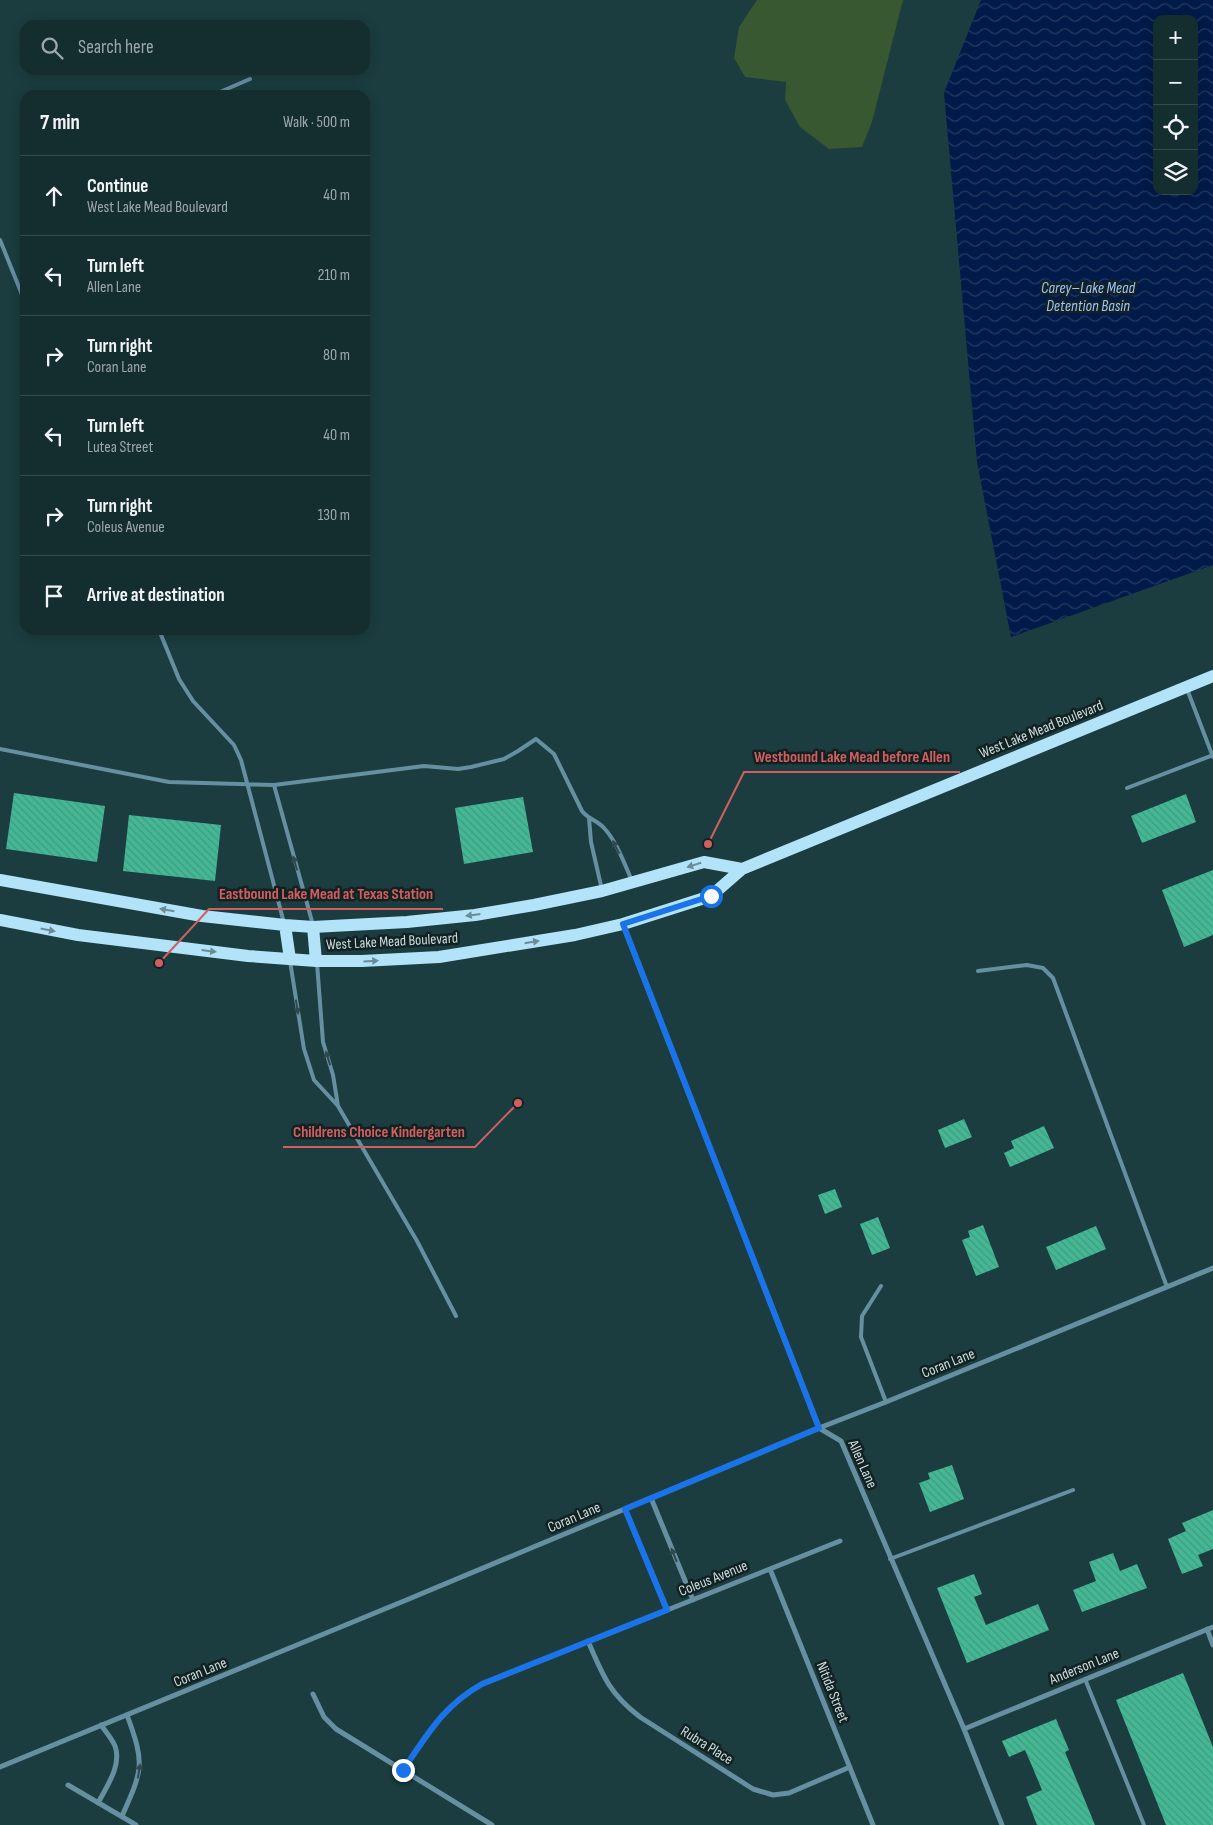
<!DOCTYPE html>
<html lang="en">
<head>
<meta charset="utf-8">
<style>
  :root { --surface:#142e2f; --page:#213a3b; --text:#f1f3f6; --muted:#9da8aa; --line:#334a4b }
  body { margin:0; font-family:"Sofia Sans Condensed",sans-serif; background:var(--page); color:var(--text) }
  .controls { position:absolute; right:15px; top:15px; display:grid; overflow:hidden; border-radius:10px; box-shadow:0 2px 12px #0003 }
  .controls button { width:45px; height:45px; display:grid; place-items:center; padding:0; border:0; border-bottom:1px solid var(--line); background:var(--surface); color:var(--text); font:25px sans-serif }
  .stop { position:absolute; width:15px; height:15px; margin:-11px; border:4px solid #1a73e8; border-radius:50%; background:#fff }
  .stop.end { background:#1a73e8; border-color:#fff; box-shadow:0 1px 5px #0008 }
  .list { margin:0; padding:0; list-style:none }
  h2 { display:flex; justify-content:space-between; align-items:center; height:65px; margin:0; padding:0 20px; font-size:21px }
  h2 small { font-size:16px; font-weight:400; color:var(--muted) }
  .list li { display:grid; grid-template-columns:32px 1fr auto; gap:15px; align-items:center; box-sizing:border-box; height:80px; padding:0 20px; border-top:1px solid var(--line) }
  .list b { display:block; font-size:19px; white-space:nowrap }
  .list p { margin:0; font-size:16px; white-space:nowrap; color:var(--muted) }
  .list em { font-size:16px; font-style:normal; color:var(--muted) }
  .icon { flex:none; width:28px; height:28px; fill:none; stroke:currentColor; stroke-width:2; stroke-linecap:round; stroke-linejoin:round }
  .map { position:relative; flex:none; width:1213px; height:1825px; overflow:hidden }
  .search { position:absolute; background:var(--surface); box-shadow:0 2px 12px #0003; left:20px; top:20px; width:350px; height:55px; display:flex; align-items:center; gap:12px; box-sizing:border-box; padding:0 18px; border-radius:15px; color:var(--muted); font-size:19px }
  .panel { position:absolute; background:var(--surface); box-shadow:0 2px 12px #0003; left:20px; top:90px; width:350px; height:545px; border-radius:15px }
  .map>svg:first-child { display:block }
  .green { fill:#375831 }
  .water { fill:url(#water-waves); fill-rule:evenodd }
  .building { fill:url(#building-back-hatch) }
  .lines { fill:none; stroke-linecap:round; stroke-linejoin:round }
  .service { stroke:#678fa2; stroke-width:4 }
  .minor { stroke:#678fa2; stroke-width:5 }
  .primary { stroke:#b2e3f9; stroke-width:12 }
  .oneway { fill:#30484f }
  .oneway2 { fill:#6a8c98 }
  .route { stroke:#1a73e8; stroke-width:6 }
  .labels { text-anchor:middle; stroke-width:5; stroke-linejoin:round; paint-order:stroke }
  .street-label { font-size:15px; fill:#caddde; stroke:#132122 }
  .water-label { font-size:16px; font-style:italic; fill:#9ec4fa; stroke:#132122 }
  .leader { fill:none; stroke:#d25e5f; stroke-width:2 }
  .callout-dot { fill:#d25e5f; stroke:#132122; stroke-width:2 }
  .callout-label { font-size:16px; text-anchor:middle; font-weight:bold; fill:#d25e5f; stroke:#132122; stroke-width:5; stroke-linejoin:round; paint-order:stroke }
</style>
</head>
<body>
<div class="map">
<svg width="1213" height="1825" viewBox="0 0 1213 1825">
  <defs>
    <pattern id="water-waves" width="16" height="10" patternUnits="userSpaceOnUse" patternTransform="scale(1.25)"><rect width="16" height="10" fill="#001b49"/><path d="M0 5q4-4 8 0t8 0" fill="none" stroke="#243c63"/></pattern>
    <pattern id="building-back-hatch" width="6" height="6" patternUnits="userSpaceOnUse" patternTransform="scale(1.25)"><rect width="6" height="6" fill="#44b895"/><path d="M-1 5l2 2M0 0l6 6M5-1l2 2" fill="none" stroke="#429a80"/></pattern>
  </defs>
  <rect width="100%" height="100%" fill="#1b3d3f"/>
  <path class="green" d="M757 0H903L872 122 862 147 829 149 800 127 785 100 786 82 745 77 734 58 739 27Z"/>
  <path class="water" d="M981 0H1213V565L1011 637 977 462 944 93ZM1157 19H1194V191H1157Z"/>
  <path class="building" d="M14 793 105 806 97 862 6 849Z
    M1186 794 1196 822 1142 843 1131 816Z
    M523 797 533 852 464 864 455 808Z
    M129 815 221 825 215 881 123 871Z
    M1213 870V935L1184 947 1162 890Z
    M964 1119 972 1137 945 1148 938 1130Z
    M1044 1126 1054 1148 1010 1167 1004 1153 1014 1148 1011 1141Z
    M835 1189 842 1207 825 1214 818 1195Z
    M878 1217 890 1248 872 1255 860 1224Z
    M983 1225 999 1267 976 1276 962 1240 970 1237 968 1231Z
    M1096 1226 1106 1249 1056 1270 1046 1247Z
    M952 1465 964 1499 930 1512 919 1483 930 1479 928 1473Z
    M1213 1510V1549L1198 1555 1203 1566 1182 1574 1168 1539 1186 1531 1182 1523Z
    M1113 1553 1120 1571 1137 1564 1147 1588 1082 1612 1073 1590 1096 1581 1089 1562Z
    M974 1574 982 1594 974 1597 986 1625 1038 1604 1049 1630 967 1663 937 1588Z
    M1183 1673 1213 1747V1825H1166L1116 1700Z
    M1056 1719 1069 1750 1065 1752 1095 1825H1037L1026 1797 1042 1790 1032 1766 1025 1750 1009 1757 1002 1741Z"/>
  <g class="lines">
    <path class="service" d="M213 95 250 79
      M0 240 25 302
      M159 630 179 679 193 701 234 745 241 760 284 923
      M1187 689 1213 757
      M0 749 169 782 274 785 424 766 458 769 471 767 504 759 518 751 536 739 554 754 582 811C588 819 598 821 604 828 617 842 624 863 632 881
      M274 785 313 925
      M1127 788 1213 755
      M589 818 591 842 602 890
      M290 961 304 1049 314 1080 338 1106 417 1241 456 1316
      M317 963 323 1042 333 1075 338 1106
      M978 971 1027 965 1043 968 1053 978 1167 1287
      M881 1286 862 1316 861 1337 886 1402
      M890 1559 1073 1490
      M1085 1679 1144 1825"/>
    <path class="minor" d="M623 925 819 1428 841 1441 964 1729 1002 1825
      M651 1498 693 1600
      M625 1509 667 1610
      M770 1569 873 1825
      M1207 1629 1213 1645
      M588 1641C603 1676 609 1693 640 1717L753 1789 773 1795 789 1793 850 1767
      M313 1694 324 1717 336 1729 492 1825
      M964 1729 1213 1627
      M0 1767 404 1601 819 1428 886 1402 1213 1268
      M403 1770C428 1734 443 1706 482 1684L840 1541
      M68 1785 136 1825
      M98 1803C107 1786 122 1765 115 1746 112 1739 106 1732 101 1725
      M122 1816C143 1769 145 1764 127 1715"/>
    <path class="primary" d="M0 880 202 916 285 925 313 927 407 922 475 915 534 905 602 891 704 862 742 869
      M0 920 78 935 248 956 316 961H362L439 957 575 935 623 924 711 896 742 869 1213 676
      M285 925 290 959
      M313 927 316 961"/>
  </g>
  <defs><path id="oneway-solid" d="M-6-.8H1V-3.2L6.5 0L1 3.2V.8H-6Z" transform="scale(1.25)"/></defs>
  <g class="oneway">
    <use href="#oneway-solid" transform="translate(616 847) rotate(-117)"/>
    <use href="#oneway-solid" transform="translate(295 863) rotate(-106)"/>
    <use href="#oneway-solid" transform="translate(297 1007) rotate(81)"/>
    <use href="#oneway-solid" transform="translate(328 1058) rotate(-107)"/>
    <use href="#oneway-solid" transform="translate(674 1555) rotate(-112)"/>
    <use href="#oneway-solid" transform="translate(139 1771) rotate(-81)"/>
  </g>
  <g class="oneway2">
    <use href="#oneway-solid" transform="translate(694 865) rotate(163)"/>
    <use href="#oneway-solid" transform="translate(167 910) rotate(-170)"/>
    <use href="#oneway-solid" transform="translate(473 915) rotate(173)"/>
    <use href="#oneway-solid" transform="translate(48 930) rotate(11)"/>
    <use href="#oneway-solid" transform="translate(532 942) rotate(-9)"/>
    <use href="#oneway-solid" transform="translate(209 951) rotate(7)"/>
    <use href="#oneway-solid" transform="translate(371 961) rotate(-3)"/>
  </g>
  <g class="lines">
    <path class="route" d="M403 1770C428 1734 443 1706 482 1684L667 1610 625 1509 819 1428 623 924 711 896"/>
  </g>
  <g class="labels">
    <g class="street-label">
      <text transform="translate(1041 729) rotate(-22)" y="5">West Lake Mead Boulevard</text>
      <text transform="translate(392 941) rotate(-3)" y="5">West Lake Mead Boulevard</text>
      <text transform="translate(948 1363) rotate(-22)" y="5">Coran Lane</text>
      <text transform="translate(863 1464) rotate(66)" y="5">Allen Lane</text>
      <text transform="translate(574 1517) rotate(-23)" y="5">Coran Lane</text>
      <text transform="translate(713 1578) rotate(-22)" y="5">Coleus Avenue</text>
      <text transform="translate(1084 1666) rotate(-22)" y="5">Anderson Lane</text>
      <text transform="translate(200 1672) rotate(-22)" y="5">Coran Lane</text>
      <text transform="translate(833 1692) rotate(68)" y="5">Nitida Street</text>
      <text transform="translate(707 1745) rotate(32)" y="5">Rubra Place</text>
    </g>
    <g class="water-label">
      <text x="1088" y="293">Carey–Lake Mead<tspan x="1088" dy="18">Detention Basin</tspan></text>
    </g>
  </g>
  <path class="leader" d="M708 844L744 772H960M159 963L209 909H443M518 1103L475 1147H283"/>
  <g class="callout-dot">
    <circle cx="708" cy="844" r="5"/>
    <circle cx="159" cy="963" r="5"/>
    <circle cx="518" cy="1103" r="5"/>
  </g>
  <g class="callout-label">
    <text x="852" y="762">Westbound Lake Mead before Allen</text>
    <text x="326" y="899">Eastbound Lake Mead at Texas Station</text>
    <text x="379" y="1137">Childrens Choice Kindergarten</text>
  </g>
</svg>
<div class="controls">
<button>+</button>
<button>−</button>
<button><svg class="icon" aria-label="locate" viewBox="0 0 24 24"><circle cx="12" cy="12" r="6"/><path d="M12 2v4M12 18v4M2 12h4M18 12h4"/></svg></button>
<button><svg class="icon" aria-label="layers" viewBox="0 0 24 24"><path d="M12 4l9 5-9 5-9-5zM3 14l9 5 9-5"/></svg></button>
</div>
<div class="stop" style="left:711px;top:896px"></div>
<div class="stop end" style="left:403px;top:1770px"></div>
<div class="search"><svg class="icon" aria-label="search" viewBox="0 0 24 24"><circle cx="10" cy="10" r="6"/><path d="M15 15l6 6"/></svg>Search here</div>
<section class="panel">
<h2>7 min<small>Walk · 500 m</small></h2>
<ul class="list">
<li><svg class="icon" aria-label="ahead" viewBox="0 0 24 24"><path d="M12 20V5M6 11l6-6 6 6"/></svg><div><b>Continue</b><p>West Lake Mead Boulevard</p></div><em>40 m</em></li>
<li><svg class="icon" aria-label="left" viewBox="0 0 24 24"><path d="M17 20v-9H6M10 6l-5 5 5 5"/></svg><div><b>Turn left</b><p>Allen Lane</p></div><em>210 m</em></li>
<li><svg class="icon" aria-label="right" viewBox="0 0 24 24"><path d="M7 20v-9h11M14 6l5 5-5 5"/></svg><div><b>Turn right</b><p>Coran Lane</p></div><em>80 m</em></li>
<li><svg class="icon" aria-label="left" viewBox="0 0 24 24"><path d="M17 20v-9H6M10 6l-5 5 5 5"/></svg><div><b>Turn left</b><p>Lutea Street</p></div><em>40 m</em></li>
<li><svg class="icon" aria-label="right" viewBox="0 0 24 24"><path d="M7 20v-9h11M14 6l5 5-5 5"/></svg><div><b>Turn right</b><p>Coleus Avenue</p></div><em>130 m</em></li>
<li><svg class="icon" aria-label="arrive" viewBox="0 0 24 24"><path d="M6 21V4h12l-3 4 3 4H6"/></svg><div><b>Arrive at destination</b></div></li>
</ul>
</section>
</div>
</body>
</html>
